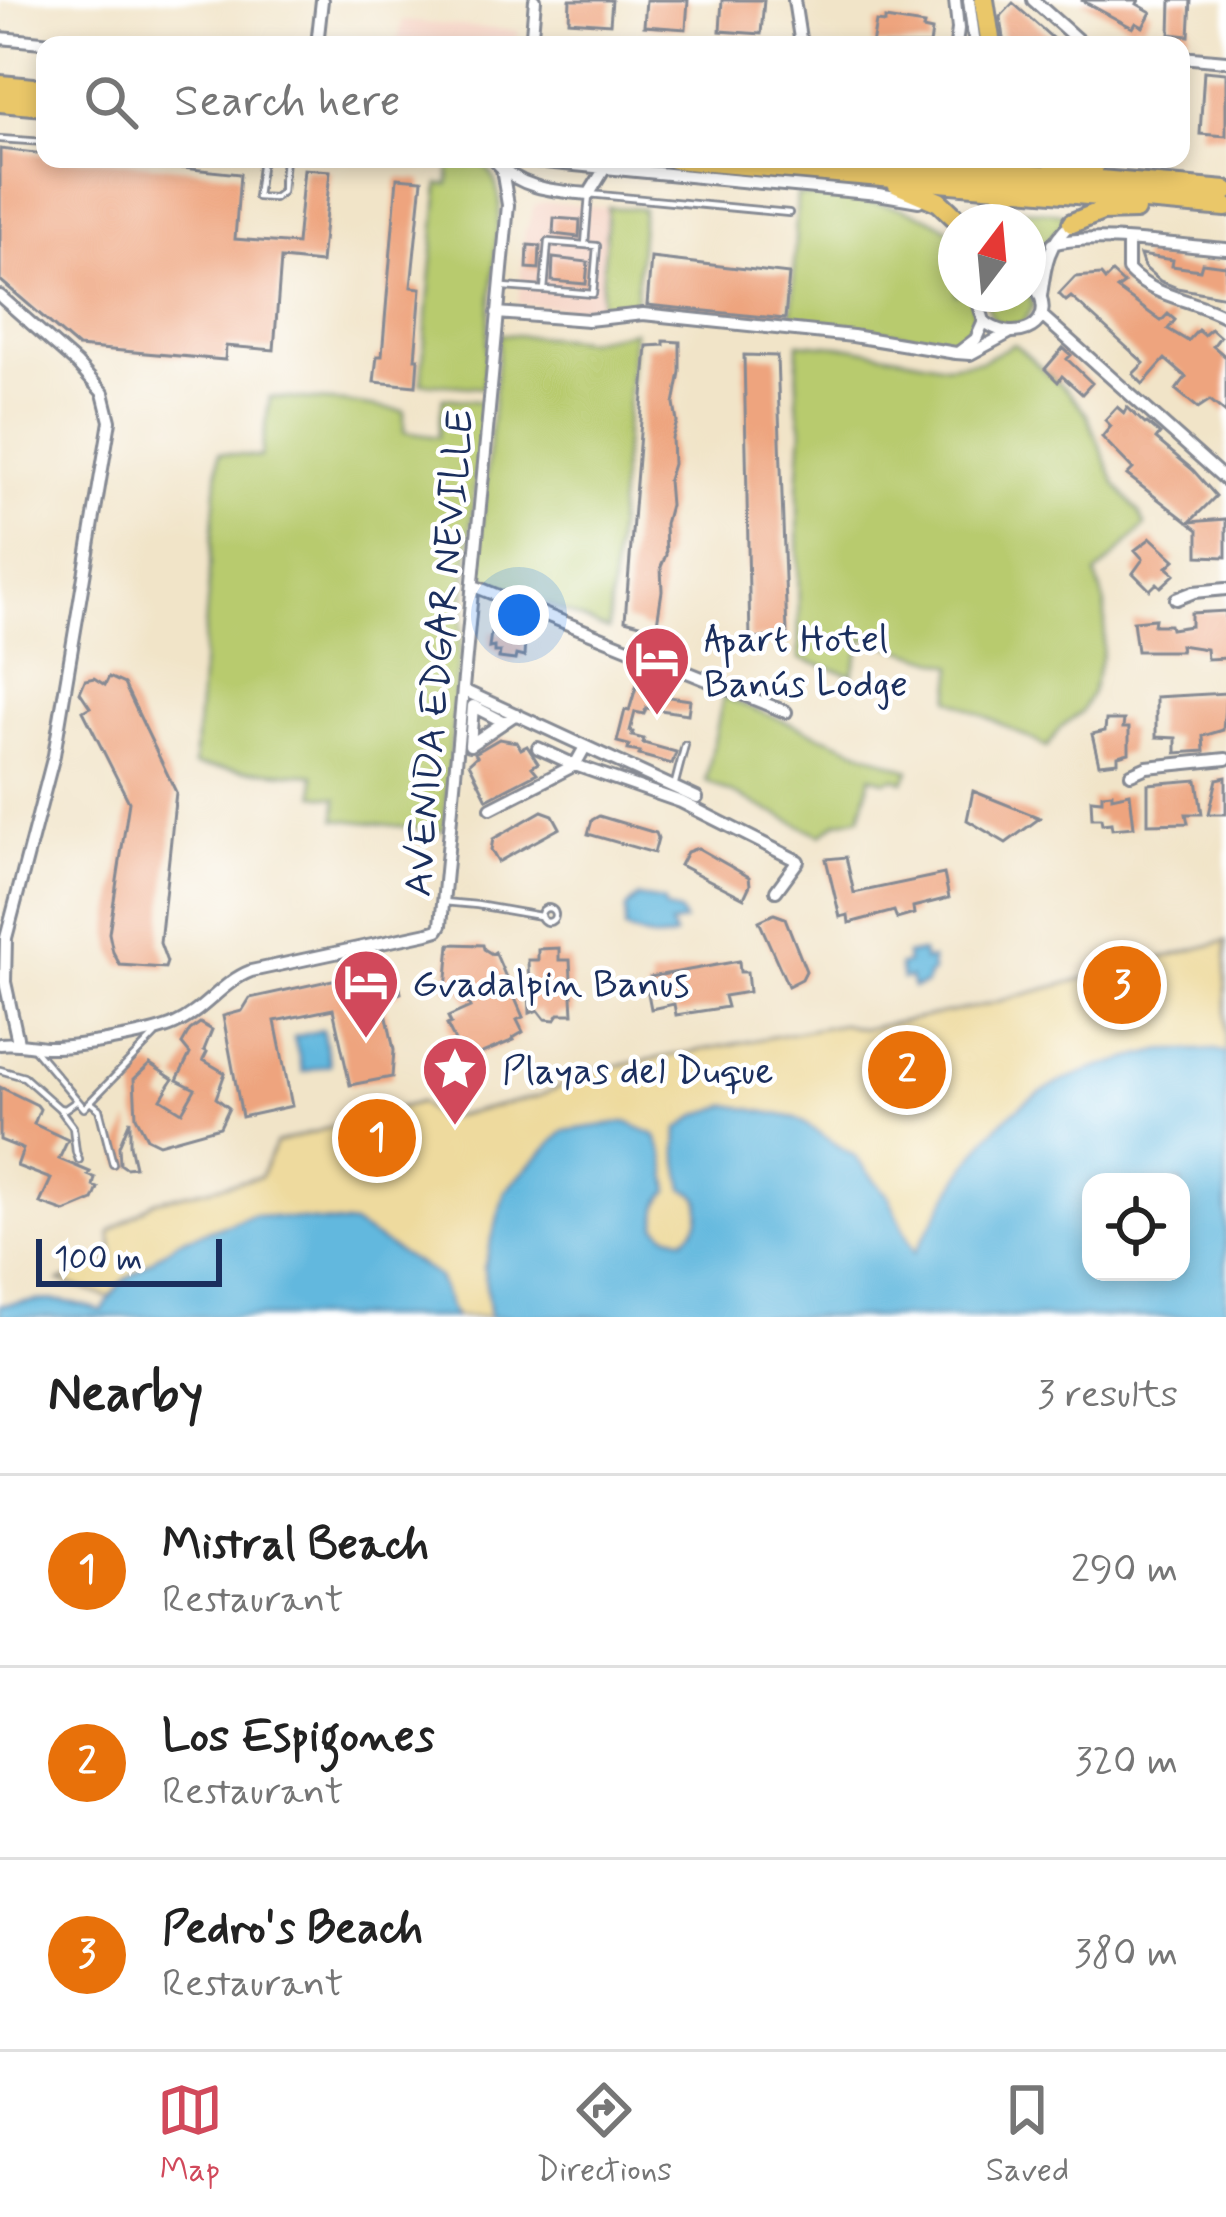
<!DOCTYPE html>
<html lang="en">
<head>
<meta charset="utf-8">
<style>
  :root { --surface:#fff; --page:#f2f2f2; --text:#222; --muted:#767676; --line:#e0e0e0; --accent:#d1495b }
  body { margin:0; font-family:Mynerve,sans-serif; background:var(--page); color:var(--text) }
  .controls { position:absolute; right:36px; bottom:36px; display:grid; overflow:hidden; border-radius:24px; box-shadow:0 6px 18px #0003 }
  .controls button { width:108px; height:108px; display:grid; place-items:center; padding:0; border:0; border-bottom:3px solid var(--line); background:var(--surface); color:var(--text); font:60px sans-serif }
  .compass { position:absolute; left:938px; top:204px; width:108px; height:108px; border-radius:50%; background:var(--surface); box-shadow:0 6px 18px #0003; rotate:16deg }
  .scale { position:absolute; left:36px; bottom:30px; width:186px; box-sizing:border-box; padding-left:12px; border:6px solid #1b2f5e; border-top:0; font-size:33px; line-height:42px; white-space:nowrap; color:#1b2f5e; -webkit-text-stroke:9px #fff; paint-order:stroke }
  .you { position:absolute; left:519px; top:615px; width:42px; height:42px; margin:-30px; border:9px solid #fff; border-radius:50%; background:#1a73e8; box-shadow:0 0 0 18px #1a73e833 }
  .badge { display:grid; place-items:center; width:78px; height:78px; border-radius:50%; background:var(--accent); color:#fff; font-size:39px; font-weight:700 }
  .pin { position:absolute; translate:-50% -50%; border:6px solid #fff; box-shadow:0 3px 12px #0006 }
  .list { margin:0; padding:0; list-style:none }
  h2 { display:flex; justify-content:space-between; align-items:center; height:156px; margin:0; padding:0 48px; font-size:51px }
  h2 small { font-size:39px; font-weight:400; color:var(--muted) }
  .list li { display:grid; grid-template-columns:78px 1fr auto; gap:36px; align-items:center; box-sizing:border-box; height:192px; padding:0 48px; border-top:3px solid var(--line) }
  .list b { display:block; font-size:45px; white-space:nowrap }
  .list p { margin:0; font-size:39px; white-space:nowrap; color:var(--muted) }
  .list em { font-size:39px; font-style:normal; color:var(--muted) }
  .icon { flex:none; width:66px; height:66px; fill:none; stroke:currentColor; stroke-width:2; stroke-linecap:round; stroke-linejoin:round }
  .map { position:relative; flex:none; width:1226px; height:1317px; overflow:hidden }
  .search { position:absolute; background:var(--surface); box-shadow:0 6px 18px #0003; left:36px; right:36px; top:36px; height:132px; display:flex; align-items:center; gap:30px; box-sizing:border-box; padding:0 42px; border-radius:24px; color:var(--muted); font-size:45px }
  .sheet { height:732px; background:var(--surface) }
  nav { display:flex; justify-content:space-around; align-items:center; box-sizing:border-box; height:168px; border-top:3px solid var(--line); background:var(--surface); font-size:33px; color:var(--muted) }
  nav a { display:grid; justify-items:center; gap:6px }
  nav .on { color:var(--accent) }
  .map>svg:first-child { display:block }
  .built { fill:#f5d2c2 }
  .green { fill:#b8cb6e; stroke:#6a7d66; stroke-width:3 }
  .sand { fill:#eeda9e; stroke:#84847e; stroke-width:3 }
  .water { fill:#62b8de; stroke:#3e749e; stroke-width:3; fill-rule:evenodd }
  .building { fill:#eea47e }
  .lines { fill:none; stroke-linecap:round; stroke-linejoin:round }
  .service-casing { stroke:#868a93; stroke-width:10 }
  .minor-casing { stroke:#868a93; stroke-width:16 }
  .trunk-casing { stroke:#868a93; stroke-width:24 }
  .service { stroke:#fff; stroke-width:4.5 }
  .minor { stroke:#fff; stroke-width:10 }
  .trunk { stroke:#eac769; stroke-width:18 }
  .labels { text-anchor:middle; stroke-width:9; stroke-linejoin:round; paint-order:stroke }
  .poi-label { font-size:39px; fill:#1b2f5e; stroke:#fff; text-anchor:start }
  .street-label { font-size:39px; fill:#1b2f5e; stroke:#fff }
</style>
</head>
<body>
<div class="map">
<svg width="1226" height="1317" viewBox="0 0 1226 1317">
  <rect width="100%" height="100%" fill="#fff"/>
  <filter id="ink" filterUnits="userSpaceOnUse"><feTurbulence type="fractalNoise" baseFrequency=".00833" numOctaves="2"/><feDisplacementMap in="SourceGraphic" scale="24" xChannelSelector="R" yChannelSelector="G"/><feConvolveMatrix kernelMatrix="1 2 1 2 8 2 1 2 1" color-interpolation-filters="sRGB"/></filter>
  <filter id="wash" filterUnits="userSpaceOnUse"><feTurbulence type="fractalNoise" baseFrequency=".004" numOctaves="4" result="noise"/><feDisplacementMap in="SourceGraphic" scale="48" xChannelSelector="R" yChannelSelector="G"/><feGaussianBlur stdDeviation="2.7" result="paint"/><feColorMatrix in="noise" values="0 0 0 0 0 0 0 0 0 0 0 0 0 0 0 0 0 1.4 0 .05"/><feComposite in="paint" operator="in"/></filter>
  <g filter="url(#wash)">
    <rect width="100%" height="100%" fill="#f1e4c8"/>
    <path class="built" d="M402 21 518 31 517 45H397Z
      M543 202 608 207 600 312 518 304 525 229 528 227 534 205Z"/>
    <path class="green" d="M450 159C485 159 494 167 500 202L483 388 421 383 439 184H449Z
      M797 195C851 201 908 199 952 232L956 236V294H972L975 319 961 341 947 344 901 334 792 318Z
      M608 207 643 209 635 308 600 312Z
      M1009 208 1061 213 1067 218 1048 240 1034 269 1028 260V222H1010Z
      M1028 290 1033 306 1023 323C1000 330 985 319 988 294H1028Z
      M634 331 608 630 477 575 500 334 587 340Z
      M798 343 850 347 945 365 981 361 1014 344 1070 394 1087 415 1116 485 1139 512 1145 526 1096 575 1105 605V627L1102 655 1092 692 1081 712 1061 727 1047 747 950 699 954 666 864 638 852 675 799 659 798 487 802 429 797 402Z
      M270 397 344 402 404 411V432L438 437 443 398 485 402 478 470 476 471 443 831 336 819 337 798 315 795 314 775 194 766 219 453 261 457Z
      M723 697 909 770 904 782 895 778 885 781 871 776 860 817 837 822 821 835 706 781Z"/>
    <path class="sand" d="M1226 941V1053L1214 1050 997 1127 966 1170 914 1254 889 1197 694 1193 700 1200C700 1217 699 1228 684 1239L666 1234 657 1226V1209L661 1197 484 1268 490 1317H454L437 1276 354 1225 253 1215 178 1241 120 1284 110 1298 60 1281 114 1257 110 1232 155 1201 260 1177 276 1143 420 1102 438 1120 539 1096 598 1069 842 1024 863 1029 977 1007Z"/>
    <path class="water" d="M638 897 663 901 666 909 679 912 684 921 670 925 675 936C655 943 644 936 625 930L626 909Z
      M922 952 924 961 931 959 932 973 928 975 926 984 913 988 910 978 902 979 899 966 907 963 906 955Z
      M322 1030 330 1065 303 1072 294 1037Z
      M1164 1050H1215L1226 1053V1317H490L484 1268 505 1191 564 1131 626 1122 655 1135 664 1155 670 1191C657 1200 657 1210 657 1226L666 1234 684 1239C699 1228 700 1218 700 1200L694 1193 684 1189 677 1151 678 1130 697 1115 729 1105 796 1118 854 1156 889 1197 914 1253C941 1212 963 1163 997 1127 1041 1080 1104 1064 1164 1050ZM1091 1182H1181V1272H1091Z
      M253 1215 354 1225 437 1276 454 1317H0V1305C43 1299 61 1297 102 1311L120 1284 178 1241Z"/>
    <g id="blocks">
      <path class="building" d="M570 0H612L610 24 569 21Z
        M646 0H688L686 29 644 26Z
        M722 0H764L761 34 720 31Z
        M1081 0H1139L1137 4 1151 12 1143 27 1136 23 1133 28Z
        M1171 0H1191L1189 36 1170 34Z
        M1013 3 1060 45H1004L1000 17Z
        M885 19 924 25 923 29 932 31 930 45H872L876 22 885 23Z
        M1204 71 1226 73V136L1200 134Z
        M0 149 45 154V159H96L240 174 235 239 297 244 304 169 330 171 321 263 281 259 274 350 226 346 225 360 78 347 0 280Z
        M397 178 422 180 411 287 421 288 415 359H418L416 386 374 382 377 356H382Z
        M554 218 580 220 579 237 553 234Z
        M528 245 540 246 539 269 527 268Z
        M1140 255 1173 260 1172 266 1200 270 1202 263 1226 266V297L1177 288 1160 281 1144 267Z
        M553 258 588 262 586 284 552 281Z
        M651 258 789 274 785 319 647 305Z
        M1112 273 1124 284 1117 289 1161 321 1168 314 1175 320 1168 329 1188 341 1198 330 1204 335 1211 329 1220 337 1213 346 1226 357V413L1210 400 1198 408 1176 390 1186 377 1165 359 1143 384 1133 374 1144 363 1078 303 1071 297 1066 301 1059 294 1075 277 1101 275 1105 280Z
        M664 341 680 342V372L674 404 677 422 672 438 673 464 668 480 670 505 665 524 666 555 661 567 662 591 656 630 640 627V624L625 620 647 346 664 345Z
        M1063 348 1071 355 1067 359 1092 383 1082 394 1062 376 1058 382 1045 369Z
        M744 355 777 356 787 634 750 640Z
        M1117 407 1124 413 1127 407 1145 424 1147 423 1160 434 1156 439 1193 470 1216 496 1190 522 1226 519V557L1198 556V530L1127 475 1133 469 1102 437 1111 426 1105 420Z
        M1151 538 1175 560 1167 567 1175 574 1161 587 1157 583 1150 590 1133 573 1143 559 1135 550Z
        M1226 611V658L1207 659 1206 649 1180 645 1181 651H1137L1133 621 1155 619 1154 625H1170L1171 629 1191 626V613Z
        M491 632 512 633V637L525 639 524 657 516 655 515 660 499 658 500 652H494V647L489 648Z
        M642 667 655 671 649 694 690 700 688 714 646 708 644 714 635 712 630 731 633 732 632 736 644 739 643 743 676 752 672 764 639 755 640 752 628 750 629 745 617 742 625 710 629 711Z
        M109 677 124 684 176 792 160 943 167 962 165 968 120 965 113 952 109 933 129 802 83 711 90 707 80 692 85 680 94 678 105 685Z
        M1226 693 1223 730 1203 736 1204 751 1176 753V738L1156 737V697Z
        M1106 720H1124L1123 728H1129V753L1118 756V762L1099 764 1092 734 1105 731Z
        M499 739 517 742 521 749 527 746 538 763 532 767 537 773 487 799 469 763 477 756 475 753Z
        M1226 777V814H1209L1217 779Z
        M1197 780 1202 814H1186L1188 823 1148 824V784Z
        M973 791 1040 818 1006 843 967 820Z
        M1112 793V797L1130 793 1134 827 1112 829 1111 823 1102 824 1101 818H1092L1091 799 1102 800V794Z
        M542 811 553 815 560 828 498 862 491 850 493 839Z
        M599 816 656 833 658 838 654 853 588 834 592 820Z
        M698 848 749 877 750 885 744 898 680 865 687 852Z
        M846 857 854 893 944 874 949 898 913 907 914 914 897 919 894 911 849 923 848 915 840 917 826 859Z
        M774 914 785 918 806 971 802 979 788 986 759 921Z
        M450 944 483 945 484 949 492 954 495 952 523 1017 517 1020 523 1032 513 1038 514 1040 470 1058 463 1044 458 1047 447 1025 451 1023 448 1017 470 1007 461 989H446Z
        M559 948V960H570L573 1014H559L555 1020 545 1019 538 1010 530 1013 528 960H538V949Z
        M739 961 740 972H747L749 992 724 996 727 1007 676 1015 674 1004 651 1009 647 988H652L650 977Z
        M396 966 401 993 383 999 394 1050 392 1077 350 1085 333 1009 275 1021 292 1106 242 1117 223 1016 242 1011 250 998Z
        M1130 974 1133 991 1114 996 1110 980Z
        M200 1023 212 1030 204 1050 207 1052 203 1060 225 1073 216 1098 229 1108 220 1127 159 1144 147 1138 136 1117 134 1079 150 1064 173 1079 161 1099 182 1112 195 1089 177 1080 190 1054 182 1044 190 1030Z
        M924 1052 928 1066 925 1074 919 1078 892 1084 885 1058Z
        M0 1087 37 1105 40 1109 34 1124 68 1140 59 1159 90 1172 88 1175 95 1178 93 1186 98 1188 93 1200 65 1212 40 1203 51 1179 17 1166 23 1149 0 1140Z
        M130 1120V1145L135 1167 126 1168 120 1164 119 1146Z
        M395 1120 402 1144 359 1156 352 1133Z"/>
    </g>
  </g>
  <g filter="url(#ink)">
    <use href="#blocks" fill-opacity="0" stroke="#868a93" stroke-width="3"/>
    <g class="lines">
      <g class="service-casing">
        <path id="service" d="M0 139 45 142
          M262 159 257 197 274 198 282 192 285 159
          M504 287 544 290 548 242 585 245 589 194 789 213
          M545 290 593 294 597 246 585 245
          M674 787 685 745
          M444 902 477 905 540 916
          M541 915a7 7 0 1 1 14 0a7 7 0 1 1-14 0Z
          M35 1050 84 1108 155 1035V1032
          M0 1070 24 1077 59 1108 65 1109 75 1102
          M90 1102 99 1109 113 1164
          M59 1108 73 1127 76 1152 79 1160"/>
      </g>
      <g class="minor-casing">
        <path id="minor" d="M794 0 801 45
          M955 0 958 29 956 45
          M969 0 975 45
          M1033 0 1079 41 1091 45
          M0 38 73 45
          M317 45 322 0
          M531 45 535 0
          M1181 57 1226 61
          M493 159C519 189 552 191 589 194L605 168 878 194 919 201
          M514 159 605 168
          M996 205 997 222
          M1128 241V270C1154 298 1194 299 1226 317
          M1052 244C1093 232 1181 246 1226 249
          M981 294 979 305 984 321C1010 344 1054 329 1040 295 1037 289 1032 284 1028 279
          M0 296 77 364 103 393 110 421 54 755 6 938 5 982 18 1042
          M1041 296C1045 266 1047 244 1072 223V227
          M497 313 588 320 643 314 853 336 956 353 970 354 1009 333
          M1041 315 1226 480
          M959 352 976 339 984 321
          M474 586 786 712
          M1176 599 1194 592 1226 589
          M463 690 697 798
          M504 722 473 706 470 745 516 714
          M585 747 575 765 681 802 798 861 776 891
          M538 748 575 765
          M1131 774 1147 767 1226 759
          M491 808 575 765
          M0 1044C17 1042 30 1046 46 1047 72 1048 152 1035 175 1024 204 1011 222 982 251 971L428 933 438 930 441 925 508 205 502 169"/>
      </g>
      <g class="trunk-casing">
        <path id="trunk" d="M984 0 991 45
          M0 85 45 89
          M0 102 45 106
          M674 159 1226 207
          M859 159 1226 191
          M1051 159 1093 171
          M897 184 939 202 959 221
          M1072 223 1102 211 1135 210"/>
      </g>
      <use href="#service" class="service"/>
      <use href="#minor" class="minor"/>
      <use href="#trunk" class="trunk"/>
    </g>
  </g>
  <defs>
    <g id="hotel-pin" transform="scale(3.45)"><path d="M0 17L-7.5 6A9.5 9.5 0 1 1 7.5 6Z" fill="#d1495b" stroke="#fff"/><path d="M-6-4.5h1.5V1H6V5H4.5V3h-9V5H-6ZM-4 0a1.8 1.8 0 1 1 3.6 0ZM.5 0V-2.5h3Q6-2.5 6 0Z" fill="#fff"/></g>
    <g id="sight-pin" transform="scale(3.45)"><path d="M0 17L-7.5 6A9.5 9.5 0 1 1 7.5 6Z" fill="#d1495b" stroke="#fff"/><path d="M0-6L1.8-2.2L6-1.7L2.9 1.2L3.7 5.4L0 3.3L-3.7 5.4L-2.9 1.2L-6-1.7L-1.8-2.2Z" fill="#fff"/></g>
  </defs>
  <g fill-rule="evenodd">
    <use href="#hotel-pin" x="657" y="659"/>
    <use href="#hotel-pin" x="366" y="982"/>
    <use href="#sight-pin" x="455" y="1069"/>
  </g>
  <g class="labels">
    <g class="poi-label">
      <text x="704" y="651">Apart Hotel<tspan x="704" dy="45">Banús Lodge</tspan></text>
      <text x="412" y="996">Gvadalpin Banus</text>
      <text x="502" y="1083">Playas del Duque</text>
    </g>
    <g class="street-label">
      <text transform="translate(437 653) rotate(-85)" y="14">AVENIDA EDGAR NEVILLE</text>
    </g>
  </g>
</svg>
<div class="controls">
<button><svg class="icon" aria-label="locate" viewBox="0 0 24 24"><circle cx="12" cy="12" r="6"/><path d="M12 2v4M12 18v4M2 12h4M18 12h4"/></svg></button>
</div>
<svg class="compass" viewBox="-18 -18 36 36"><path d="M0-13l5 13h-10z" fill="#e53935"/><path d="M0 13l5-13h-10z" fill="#767676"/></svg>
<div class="scale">100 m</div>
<div class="you"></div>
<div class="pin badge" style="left:377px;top:1138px;background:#e8710a">1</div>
<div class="pin badge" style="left:907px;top:1070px;background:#e8710a">2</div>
<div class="pin badge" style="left:1122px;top:985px;background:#e8710a">3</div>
<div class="search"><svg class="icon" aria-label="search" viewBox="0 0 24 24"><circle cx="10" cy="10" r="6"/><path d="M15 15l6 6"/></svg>Search here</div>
</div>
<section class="sheet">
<h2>Nearby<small>3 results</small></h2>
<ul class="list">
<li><span class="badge" style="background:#e8710a">1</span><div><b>Mistral Beach</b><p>Restaurant</p></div><em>290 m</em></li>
<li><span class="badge" style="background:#e8710a">2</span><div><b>Los Espigones</b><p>Restaurant</p></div><em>320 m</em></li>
<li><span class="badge" style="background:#e8710a">3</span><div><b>Pedro's Beach</b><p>Restaurant</p></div><em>380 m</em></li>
</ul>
</section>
<nav>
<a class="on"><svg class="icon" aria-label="map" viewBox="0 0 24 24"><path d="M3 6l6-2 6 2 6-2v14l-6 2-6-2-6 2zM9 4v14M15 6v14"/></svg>Map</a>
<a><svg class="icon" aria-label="directions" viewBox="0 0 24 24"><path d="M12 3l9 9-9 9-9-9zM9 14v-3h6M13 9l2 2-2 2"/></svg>Directions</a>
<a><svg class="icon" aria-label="saved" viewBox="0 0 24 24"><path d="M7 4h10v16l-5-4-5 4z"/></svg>Saved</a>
</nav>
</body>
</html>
